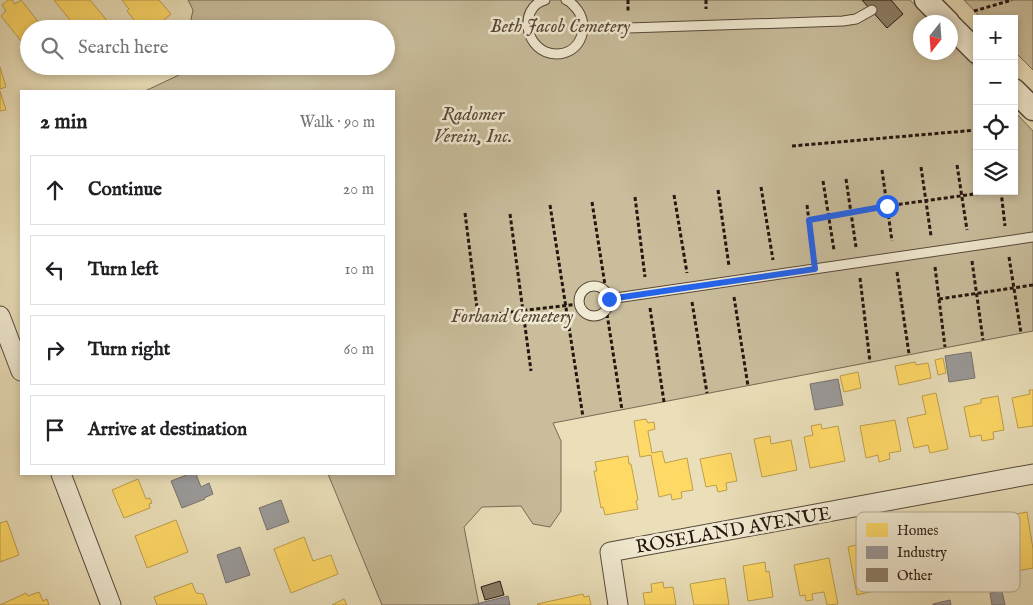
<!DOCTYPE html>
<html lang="en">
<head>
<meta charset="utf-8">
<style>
  :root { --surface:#fff; --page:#f6f6f6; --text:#202124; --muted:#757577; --line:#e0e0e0 }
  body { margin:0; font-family:"IM FELL English",serif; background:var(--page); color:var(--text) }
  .controls { position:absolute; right:15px; top:15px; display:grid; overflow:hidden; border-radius:0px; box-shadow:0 2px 8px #0003 }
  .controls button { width:45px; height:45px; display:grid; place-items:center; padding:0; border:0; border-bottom:1px solid var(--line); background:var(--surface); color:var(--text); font:25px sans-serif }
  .compass { position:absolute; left:913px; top:15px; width:45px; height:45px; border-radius:50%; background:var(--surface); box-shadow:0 2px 8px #0003; rotate:197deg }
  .stop { position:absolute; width:15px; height:15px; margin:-11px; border:4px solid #2563eb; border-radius:50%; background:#fff }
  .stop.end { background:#2563eb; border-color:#fff; box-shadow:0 1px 5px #0008 }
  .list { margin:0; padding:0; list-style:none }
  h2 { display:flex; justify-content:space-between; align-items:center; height:65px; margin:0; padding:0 20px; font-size:21px }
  h2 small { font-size:16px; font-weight:400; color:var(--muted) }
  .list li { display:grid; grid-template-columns:32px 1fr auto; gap:15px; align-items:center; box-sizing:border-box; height:70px; margin:0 10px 10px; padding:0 10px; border:1px solid var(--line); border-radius:0px }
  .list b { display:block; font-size:19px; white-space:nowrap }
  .list em { font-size:16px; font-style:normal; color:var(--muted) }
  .icon { flex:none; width:28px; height:28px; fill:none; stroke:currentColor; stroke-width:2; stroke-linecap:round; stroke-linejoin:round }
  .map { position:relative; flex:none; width:1033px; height:605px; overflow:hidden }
  .search { position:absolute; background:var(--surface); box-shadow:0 2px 8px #0003; left:20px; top:20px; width:375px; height:55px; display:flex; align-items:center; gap:12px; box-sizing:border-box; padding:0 18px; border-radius:28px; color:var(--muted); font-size:19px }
  .panel { position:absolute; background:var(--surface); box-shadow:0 2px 8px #0003; left:20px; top:90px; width:375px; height:385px; border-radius:0px }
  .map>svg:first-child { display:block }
  .green { fill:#c9bd9c; stroke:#786956 }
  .homes { fill:#ffd966; stroke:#be9e4c }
  .industry { fill:#999; stroke:#777170 }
  .building { fill:#8c7e67; stroke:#27150f }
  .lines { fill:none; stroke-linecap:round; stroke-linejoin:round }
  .service-casing { stroke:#58483a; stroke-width:11 }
  .minor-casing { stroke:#58483a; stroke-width:21 }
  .tertiary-casing { stroke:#58483a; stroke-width:25 }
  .path { stroke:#27150f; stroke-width:3; stroke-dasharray:4 2.5; stroke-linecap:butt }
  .service { stroke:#f1ead2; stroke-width:9 }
  .minor { stroke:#f1ead2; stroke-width:19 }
  .tertiary { stroke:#f1ead2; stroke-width:22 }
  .route { stroke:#2563eb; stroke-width:6 }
  .labels { text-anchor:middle; stroke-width:5; stroke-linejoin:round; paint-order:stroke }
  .park-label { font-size:19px; font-style:italic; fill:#584739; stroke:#f1ead2 }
  .street-label { font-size:19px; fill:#27150f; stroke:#f1ead2 }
  .key { fill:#f1ead2; stroke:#b4aa98; stroke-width:1 }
  .key-label { font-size:14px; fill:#27150f }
</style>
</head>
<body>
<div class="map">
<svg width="1033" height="605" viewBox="0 0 1033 605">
  <rect width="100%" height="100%" fill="#eadfb9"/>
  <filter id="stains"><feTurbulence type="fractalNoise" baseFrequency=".004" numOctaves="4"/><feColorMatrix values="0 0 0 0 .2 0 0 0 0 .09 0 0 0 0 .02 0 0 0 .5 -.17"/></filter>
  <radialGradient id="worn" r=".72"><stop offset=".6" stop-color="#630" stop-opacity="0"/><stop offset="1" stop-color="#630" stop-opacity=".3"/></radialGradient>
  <path class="green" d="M188 0H910L933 22H920V52H950L951 40 977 69V191H1014V111L1033 131V331L553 423 561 441V511L550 527 533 524 521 506 482 507 464 527 479 605H382L328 474H394V91H145L179 75 181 66H386V29H189L193 10Z
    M964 0H1033V70L1014 51V19H982Z"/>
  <path class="homes" d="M8 0H12L15 4 21 0 44 29H29V51L1 16 6 11 2 5Z
    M54 0H90L114 29H77Z
    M122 0H159L171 14 153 29H141L127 11 129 9Z
    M0 67 6 87 0 89Z
    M0 91 6 110 0 111Z
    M943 358 946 373 938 375 935 360Z
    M915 362 916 365 928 363 931 378 899 385 895 366Z
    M858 372 861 388 844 392 840 376Z
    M1029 390H1033V426L1018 428 1012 398 1030 394Z
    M936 393 948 449 930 453 928 445 914 448 907 418 926 414 922 396Z
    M998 396 1004 430 993 432 994 439 982 441 981 435 970 437 964 407 981 403V399Z
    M646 419 648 423 654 422 655 429 648 431V432L652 453 662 451 665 463 687 458 693 490 681 492 682 498 672 500 671 494 659 497 651 455 640 457 634 421Z
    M895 420 901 451 889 453 890 459 879 462 878 455 866 458 860 426Z
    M821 424 822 429 838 426 845 461 810 468 804 437 813 435 811 426Z
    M770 436 771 444 791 440 797 470 762 477 754 439Z
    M731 453 737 481 726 483 727 490 718 492 716 485 706 487 700 459Z
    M628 456 629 464H631L638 500 636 501 638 509 605 515 603 507 601 508 594 471H597L595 462Z
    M138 479 146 499 150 498 152 503 149 504 150 508 124 518 112 490Z
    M1027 512 1033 549V568L1006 573 1002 552H1006L1000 517Z
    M176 520 188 552 147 568 135 536Z
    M7 521 19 555 0 562V523Z
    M304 537 313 561 331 555 338 574 291 593 274 549Z
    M868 542 878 590 857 595 848 547Z
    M829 558 838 604 827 605 824 592 812 594 813 600 806 601 805 595 800 596 794 565Z
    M765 562 766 572 769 571 773 597 748 601 743 566Z
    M725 578 729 605H694L690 584Z
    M663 582 664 588 673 587 676 605H645L643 593 652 592 651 584Z
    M192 583 196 593 203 594 207 605H157L154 597Z
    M39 592 43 601 47 599 49 605H0L26 593 28 596Z
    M583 594 584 597 589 596 591 605H538L537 604Z
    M344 599 347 605H332Z"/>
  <path class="industry" d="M971 352 975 378 949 382 945 356Z
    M838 379 843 405 815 410 810 384Z
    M189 474H196L201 487 209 483 213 494 204 498 205 499 182 508 171 481Z
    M281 500 289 522 267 530 259 508Z
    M240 547 250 575 226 583 217 555Z
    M1002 591 1005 605H992L990 593Z
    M508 596 510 605H472Z
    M950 600 951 605H933V604Z"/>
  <path class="building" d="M862 0H891L903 14 887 28Z
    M500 581 504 595 485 600 481 587Z"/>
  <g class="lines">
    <g class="service-casing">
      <path id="service" d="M545 0C517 8 525 53 556 54 582 54 591 24 575 7 571 3 570 1 566 0
        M584 28H628L843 21 856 19 872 10
        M579 301a15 15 0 1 1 30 0a15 15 0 1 1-30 0Z
        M609 299 1033 237"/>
    </g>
    <g class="minor-casing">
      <path id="minor" d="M0 316 21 371
        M61 474 111 605
        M618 605 610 552 1033 474"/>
    </g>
    <g class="tertiary-casing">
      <path id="tertiary" d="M926 0 948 22
        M950 25 977 52
        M1014 90 1033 109"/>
    </g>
    <path class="path" d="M628 0V12
      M706 0V9
      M974 11 1012 0
      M792 146 977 130
      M957 165 967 230
      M921 167 931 236
      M882 170 892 241
      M846 179 856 247
      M823 181 834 250
      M761 187 773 260
      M718 190 729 266
      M1001 191 1005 226
      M674 195 687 273
      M635 197 645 277
      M592 202 605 285
      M550 205 583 417
      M807 205 813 254
      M465 213 478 316 578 304
      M510 214 531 371
      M809 220 887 206 996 191
      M1009 257 1021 333
      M972 261 983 340
      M935 267 945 347
      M897 272 909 354
      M860 278 870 362
      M734 297 748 386
      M939 299 1033 285
      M692 302 707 393
      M650 308 664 402
      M607 314 622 410"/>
    <use href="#service" class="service"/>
    <use href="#minor" class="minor"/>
    <use href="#tertiary" class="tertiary"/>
  </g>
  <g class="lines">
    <path class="route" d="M609 299 815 269 809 220 887 206"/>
  </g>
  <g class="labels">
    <g class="park-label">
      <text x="560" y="32">Beth Jacob Cemetery</text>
      <text x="473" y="120">Radomer<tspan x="473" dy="22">Verein, Inc.</tspan></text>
      <text x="512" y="322">Forband Cemetery</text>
    </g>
    <g class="street-label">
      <text transform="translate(733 529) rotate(-10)" y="7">ROSELAND AVENUE</text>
    </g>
  </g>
  <rect x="856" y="512" width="164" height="80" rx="8" class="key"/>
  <rect x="866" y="523" width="22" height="14" fill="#ffd966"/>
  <rect x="866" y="546" width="22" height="13" fill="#999"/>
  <rect x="866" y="568" width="22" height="14" fill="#8c7e67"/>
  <g class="key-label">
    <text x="897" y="535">Homes</text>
    <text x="897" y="557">Industry</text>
    <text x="897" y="580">Other</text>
  </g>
  <rect width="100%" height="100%" filter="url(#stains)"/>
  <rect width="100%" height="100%" fill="url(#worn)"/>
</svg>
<div class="controls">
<button>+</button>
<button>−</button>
<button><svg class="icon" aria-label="locate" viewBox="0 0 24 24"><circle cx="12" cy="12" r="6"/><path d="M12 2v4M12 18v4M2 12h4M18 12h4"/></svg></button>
<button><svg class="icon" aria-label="layers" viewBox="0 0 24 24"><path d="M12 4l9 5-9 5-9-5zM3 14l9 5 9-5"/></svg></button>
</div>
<svg class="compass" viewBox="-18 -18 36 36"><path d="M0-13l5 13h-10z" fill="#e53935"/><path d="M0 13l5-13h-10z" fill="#757577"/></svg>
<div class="stop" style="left:887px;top:206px"></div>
<div class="stop end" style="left:609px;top:299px"></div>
<div class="search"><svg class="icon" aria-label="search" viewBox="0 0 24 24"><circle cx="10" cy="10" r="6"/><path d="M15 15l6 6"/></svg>Search here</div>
<section class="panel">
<h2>2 min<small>Walk · 90 m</small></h2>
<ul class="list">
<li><svg class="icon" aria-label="ahead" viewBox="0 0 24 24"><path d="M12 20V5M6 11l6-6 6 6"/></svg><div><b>Continue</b></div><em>20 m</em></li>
<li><svg class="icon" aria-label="left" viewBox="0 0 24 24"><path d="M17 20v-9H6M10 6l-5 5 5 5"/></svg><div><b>Turn left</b></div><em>10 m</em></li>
<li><svg class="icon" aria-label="right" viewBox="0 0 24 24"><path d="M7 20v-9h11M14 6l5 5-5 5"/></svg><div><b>Turn right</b></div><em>60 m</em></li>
<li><svg class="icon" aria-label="arrive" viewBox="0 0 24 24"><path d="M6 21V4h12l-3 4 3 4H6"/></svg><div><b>Arrive at destination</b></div></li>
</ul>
</section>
</div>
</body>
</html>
